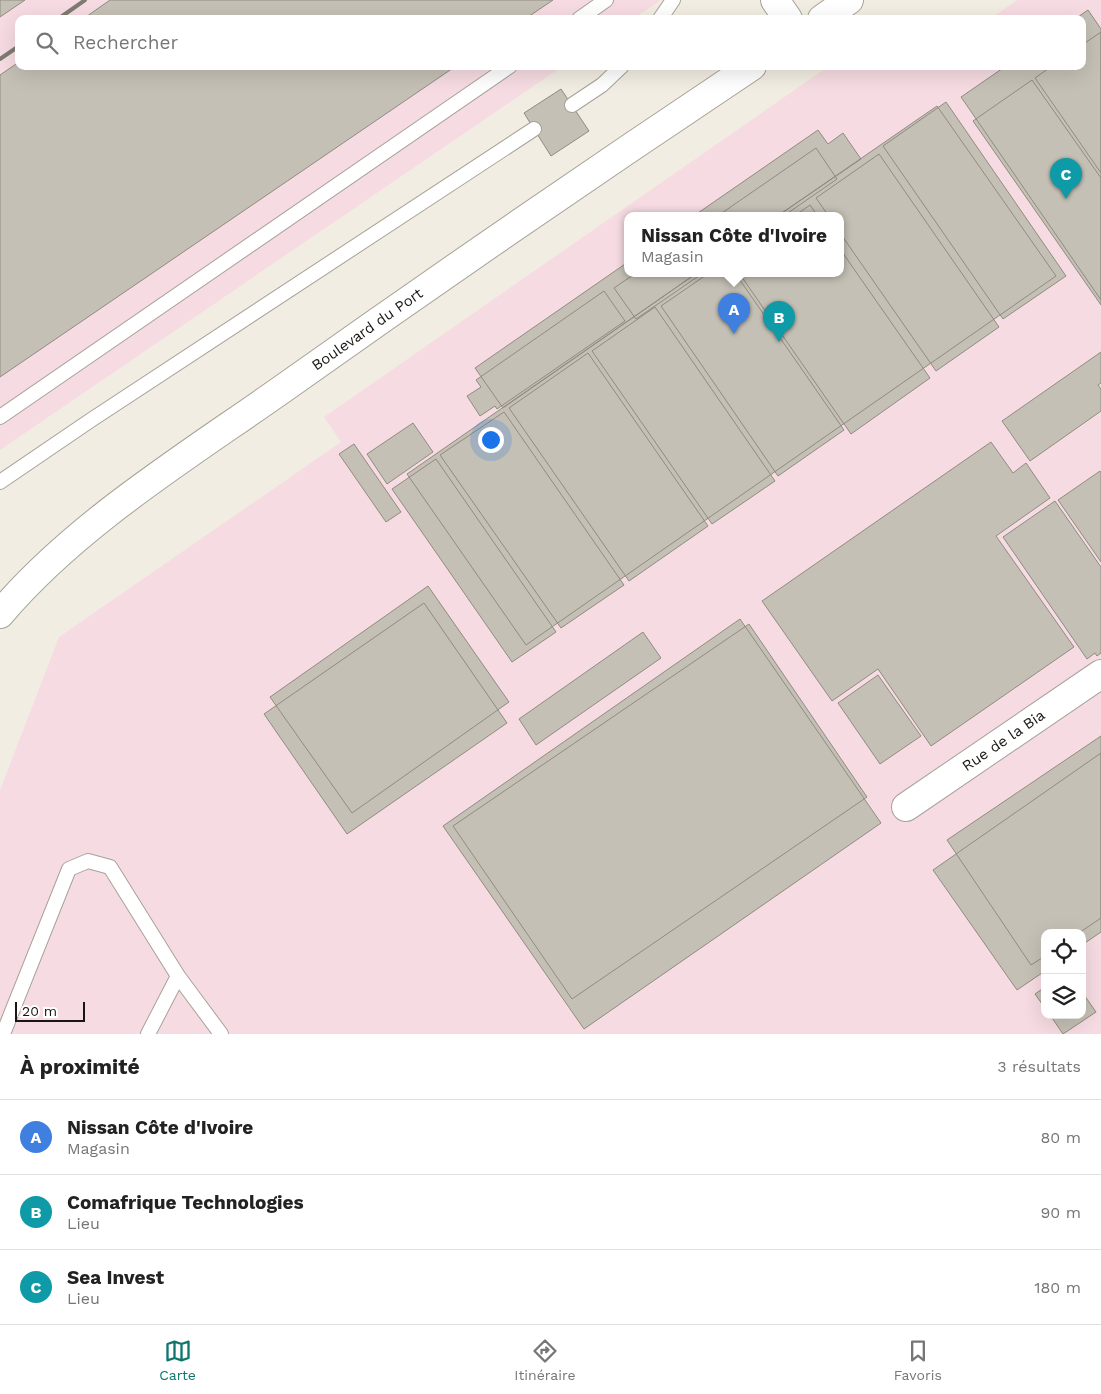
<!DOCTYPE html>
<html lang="fr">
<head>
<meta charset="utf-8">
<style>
  :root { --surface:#fff; --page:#f6f6f6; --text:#222; --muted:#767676; --line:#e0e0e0; --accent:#0f766e }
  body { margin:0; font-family:"Work Sans",sans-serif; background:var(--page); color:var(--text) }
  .controls { position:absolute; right:15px; bottom:15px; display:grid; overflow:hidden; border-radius:10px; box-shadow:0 5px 20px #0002 }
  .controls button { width:45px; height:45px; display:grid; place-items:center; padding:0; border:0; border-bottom:1px solid var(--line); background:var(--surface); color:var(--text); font:25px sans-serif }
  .scale { position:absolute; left:15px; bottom:12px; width:70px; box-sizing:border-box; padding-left:5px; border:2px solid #171612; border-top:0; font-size:14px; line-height:18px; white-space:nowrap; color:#171612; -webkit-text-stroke:4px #fff; paint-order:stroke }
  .you { position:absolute; left:490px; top:439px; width:18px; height:18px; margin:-12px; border:4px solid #fff; border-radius:50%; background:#1a73e8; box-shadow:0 0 0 8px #1a73e833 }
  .badge { display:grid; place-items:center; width:32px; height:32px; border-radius:50%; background:var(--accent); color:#fff; font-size:16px; font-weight:700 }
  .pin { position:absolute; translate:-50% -41px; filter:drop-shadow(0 1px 2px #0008) }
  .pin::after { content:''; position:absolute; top:26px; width:18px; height:15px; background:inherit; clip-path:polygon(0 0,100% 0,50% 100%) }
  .popup { position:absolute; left:624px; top:212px; width:220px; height:65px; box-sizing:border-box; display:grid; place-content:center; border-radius:10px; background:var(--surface); filter:drop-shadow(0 1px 4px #0005); font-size:16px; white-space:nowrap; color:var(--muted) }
  .popup b { font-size:19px; color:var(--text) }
  .popup::after { content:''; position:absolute; left:50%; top:100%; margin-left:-10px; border:10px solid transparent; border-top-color:var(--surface) }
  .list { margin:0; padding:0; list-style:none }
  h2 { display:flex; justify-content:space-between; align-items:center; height:65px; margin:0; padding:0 20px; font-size:21px }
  h2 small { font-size:16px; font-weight:400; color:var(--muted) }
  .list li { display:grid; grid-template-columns:32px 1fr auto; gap:15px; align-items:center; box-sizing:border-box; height:75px; padding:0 20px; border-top:1px solid var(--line) }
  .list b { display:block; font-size:19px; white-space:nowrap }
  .list p { margin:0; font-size:16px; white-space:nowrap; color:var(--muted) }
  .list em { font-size:16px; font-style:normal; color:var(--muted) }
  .icon { flex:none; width:28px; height:28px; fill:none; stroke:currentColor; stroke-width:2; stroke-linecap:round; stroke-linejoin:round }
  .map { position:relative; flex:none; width:1101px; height:1034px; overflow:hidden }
  .search { position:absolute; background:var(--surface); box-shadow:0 5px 20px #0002; left:15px; right:15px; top:15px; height:55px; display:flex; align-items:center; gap:12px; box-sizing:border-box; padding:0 18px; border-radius:10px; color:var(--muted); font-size:19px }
  .sheet { height:290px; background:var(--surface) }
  nav { display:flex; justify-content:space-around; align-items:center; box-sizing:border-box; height:70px; border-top:1px solid var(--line); background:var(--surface); font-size:14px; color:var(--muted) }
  nav a { display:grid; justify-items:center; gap:2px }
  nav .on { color:var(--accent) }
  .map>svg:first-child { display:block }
  .industrial { fill:#f6dce2; fill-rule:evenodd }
  .building { fill:#c5c0b5; stroke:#908b81 }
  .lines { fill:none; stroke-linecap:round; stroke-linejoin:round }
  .lane-casing { stroke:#a7a298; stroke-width:16 }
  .street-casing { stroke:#a7a298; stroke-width:30 }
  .secondary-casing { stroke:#a7a298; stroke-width:30 }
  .lane { stroke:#fff; stroke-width:14 }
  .street { stroke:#fff; stroke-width:28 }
  .secondary { stroke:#fff; stroke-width:28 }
  .rail { stroke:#7e7b73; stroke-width:4 }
  .labels { text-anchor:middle; stroke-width:4.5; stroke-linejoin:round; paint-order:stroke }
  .street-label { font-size:15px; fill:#171612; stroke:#fff }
</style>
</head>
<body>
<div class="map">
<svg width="1101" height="1034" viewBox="0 0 1101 1034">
  <rect width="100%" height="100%" fill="#f2ede2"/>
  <path class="industrial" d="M0 0H661L633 19H19V66H563L0 450Z
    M1017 0H1101V1034H0V790L59 637 341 442 324 417 829 66H1082V19H990ZM628 215H840V273H628ZM1045 933H1082V1015H1045Z"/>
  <path class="building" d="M0 0H25L0 17Z
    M110 0H553L525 19H83Z
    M1088 10 1101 29V300L961 97 1006 66H1082V19H1075Z
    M1101 32V173L1035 78 1052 66H1082V45Z
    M19 62V66H456L0 377V75Z
    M1032 80 1101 178V305L973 121Z
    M561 89 589 131 551 156 524 113Z
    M946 102 1066 276 1003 319 883 146Z
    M937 106 1056 276 526 645 407 474 697 273H840V215H779Z
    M818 130 828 144 843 133 861 159 779 215H695Z
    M816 148 837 179 785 215H719Z
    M879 154 999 327 936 371 840 233V215H828L816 198Z
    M810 205 817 215H796Z
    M840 249 930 378 851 434 739 273H840Z
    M628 262V273H697L503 408 475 368Z
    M636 273H703L636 319 614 288Z
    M709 273H735L844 430 778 476 661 306Z
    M604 291 625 321 497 409 495 406 480 416 467 396 481 387 476 380Z
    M655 307 775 481 712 524 592 351Z
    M1101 352V383L1098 385 1101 389V411L1030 461 1002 421Z
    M588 353 708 526 629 581 509 408Z
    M504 412 624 585 561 628 440 455Z
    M413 423 433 452 387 484 367 454Z
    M991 442 1013 473 1026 463 1050 498 996 536 1074 647 931 746 878 669 832 701 762 601Z
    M354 444 401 512 386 522 339 454Z
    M436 459 556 632 512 662 392 489Z
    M1100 471 1101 473V562L1058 500Z
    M1055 501 1101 567V653L1097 656 1095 653 1087 659 1003 537Z
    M428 586 509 702 352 813 270 697Z
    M424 603 507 723 347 834 264 714Z
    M740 619 881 823 584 1029 443 826Z
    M749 624 867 797 572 999 453 826Z
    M643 632 661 658 536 745 519 719Z
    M878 675 921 736 880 764 838 703Z
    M1101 736V918L1079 933H1045V956L1031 965 947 840Z
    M1101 753V932L1082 945V933H1045V971L1017 990 933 870Z
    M1045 987V1008L1035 994Z
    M1082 992 1096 1012 1063 1034 1050 1015H1082Z"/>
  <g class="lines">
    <g class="lane-casing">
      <path id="lane" d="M579 19 606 0
        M660 19 673 0
        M572 105 602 85 622 66
        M0 417 510 66
        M0 482 91 420 534 129
        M3 1034 69 869 88 861 110 867 178 976 221 1034
        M148 1034 178 976"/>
    </g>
    <g class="street-casing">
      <g id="street">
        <path d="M775 0 788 19"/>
        <path id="s1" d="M906 807 1101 674"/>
      </g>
    </g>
    <g class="secondary-casing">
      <g id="secondary">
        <path d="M822 19 849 0"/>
        <path id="s2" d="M0 614C75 525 186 457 281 390 436 280 593 172 752 66"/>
      </g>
    </g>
    <use href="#lane" class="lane"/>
    <use href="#street" class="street"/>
    <use href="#secondary" class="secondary"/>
    <path class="rail" d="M58 19 85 0
      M0 59 19 46"/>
  </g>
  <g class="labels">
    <g class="street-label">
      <text dy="5" stroke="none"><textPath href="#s2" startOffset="466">Boulevard du Port</textPath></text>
      <text dy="5" stroke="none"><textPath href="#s1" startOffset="118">Rue de la Bia</textPath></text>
    </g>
  </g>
</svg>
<div class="controls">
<button><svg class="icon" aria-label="locate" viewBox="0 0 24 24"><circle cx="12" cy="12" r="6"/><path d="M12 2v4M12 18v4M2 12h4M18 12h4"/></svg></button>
<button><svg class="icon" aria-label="layers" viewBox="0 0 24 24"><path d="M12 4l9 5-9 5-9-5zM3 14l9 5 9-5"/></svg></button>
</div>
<div class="scale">20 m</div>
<div class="you"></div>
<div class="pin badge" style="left:734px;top:334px;background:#3f7fe0">A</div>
<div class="popup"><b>Nissan Côte d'Ivoire</b>Magasin</div>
<div class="pin badge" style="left:779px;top:342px;background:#0f9aa8">B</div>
<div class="pin badge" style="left:1066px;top:199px;background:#0f9aa8">C</div>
<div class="search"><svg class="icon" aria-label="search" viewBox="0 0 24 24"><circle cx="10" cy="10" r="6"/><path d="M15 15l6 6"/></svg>Rechercher</div>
</div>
<section class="sheet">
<h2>À proximité<small>3 résultats</small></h2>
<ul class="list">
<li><span class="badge" style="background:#3f7fe0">A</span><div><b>Nissan Côte d'Ivoire</b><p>Magasin</p></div><em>80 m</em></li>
<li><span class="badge" style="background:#0f9aa8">B</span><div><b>Comafrique Technologies</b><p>Lieu</p></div><em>90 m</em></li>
<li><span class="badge" style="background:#0f9aa8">C</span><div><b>Sea Invest</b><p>Lieu</p></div><em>180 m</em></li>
</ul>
</section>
<nav>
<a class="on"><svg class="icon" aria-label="map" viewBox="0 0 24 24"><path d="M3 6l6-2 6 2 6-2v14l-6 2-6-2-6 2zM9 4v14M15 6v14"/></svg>Carte</a>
<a><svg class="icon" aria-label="directions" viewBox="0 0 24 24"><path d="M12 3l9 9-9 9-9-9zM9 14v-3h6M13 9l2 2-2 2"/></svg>Itinéraire</a>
<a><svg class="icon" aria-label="saved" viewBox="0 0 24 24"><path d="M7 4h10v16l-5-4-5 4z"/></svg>Favoris</a>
</nav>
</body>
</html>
